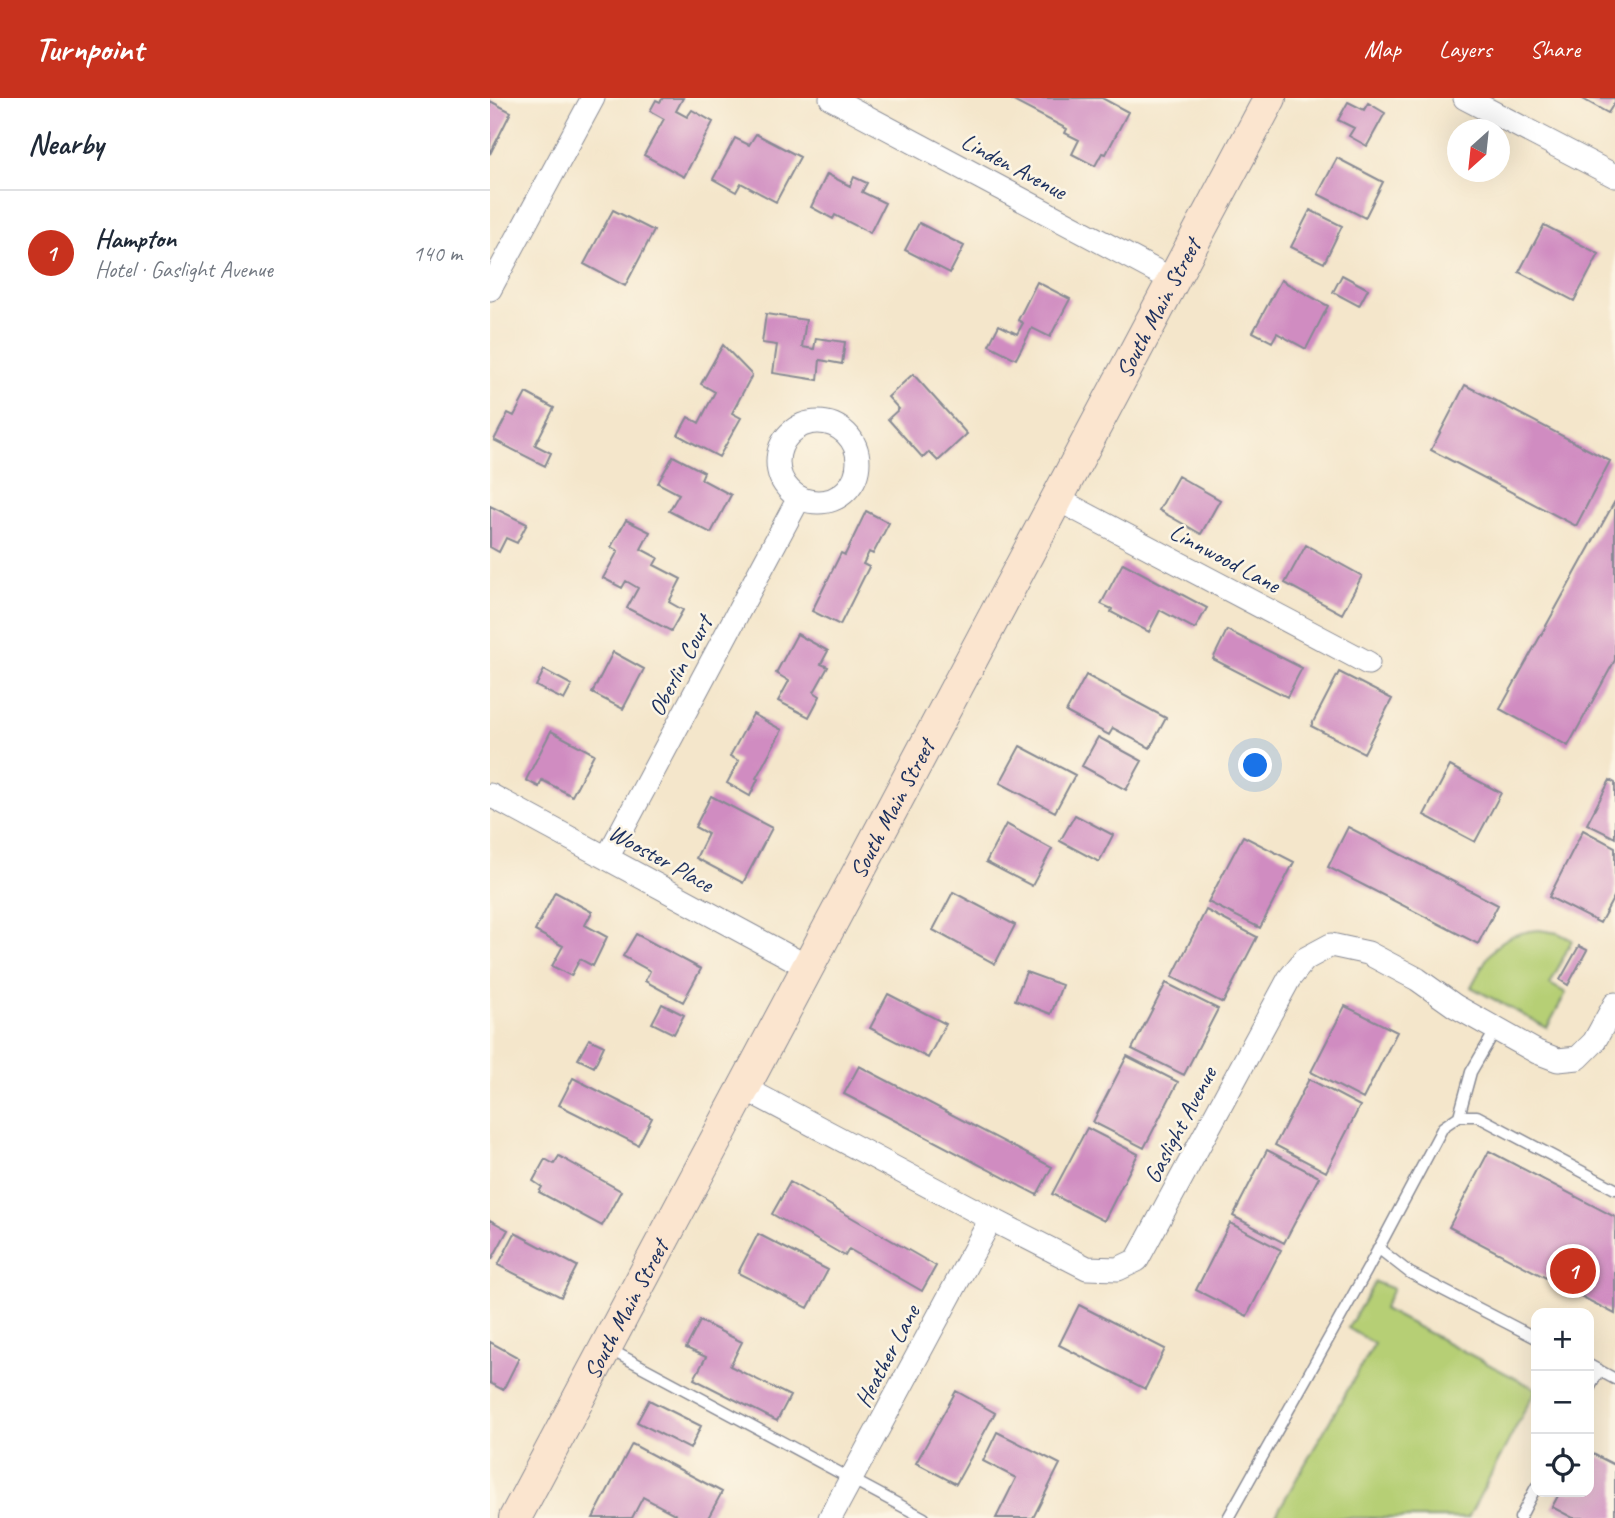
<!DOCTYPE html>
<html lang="en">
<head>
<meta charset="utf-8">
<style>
  :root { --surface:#fff; --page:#f6f6f7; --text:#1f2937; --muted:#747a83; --line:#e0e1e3; --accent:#c8321e }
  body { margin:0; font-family:Caveat,sans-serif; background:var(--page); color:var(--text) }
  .controls { position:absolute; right:21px; bottom:21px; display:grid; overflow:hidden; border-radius:14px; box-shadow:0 7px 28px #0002 }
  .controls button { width:63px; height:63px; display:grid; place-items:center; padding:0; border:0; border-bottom:2px solid var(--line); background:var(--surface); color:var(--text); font:35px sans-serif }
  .compass { position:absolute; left:957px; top:21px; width:63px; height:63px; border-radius:50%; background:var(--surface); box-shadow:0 7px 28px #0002; rotate:207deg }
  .you { position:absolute; left:766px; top:668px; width:24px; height:24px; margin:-18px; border:5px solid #fff; border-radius:50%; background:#1a73e8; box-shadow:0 0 0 10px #1a73e833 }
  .badge { display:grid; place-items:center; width:46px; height:46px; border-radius:50%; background:var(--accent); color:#fff; font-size:23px; font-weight:700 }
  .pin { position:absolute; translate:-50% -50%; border:4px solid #fff; box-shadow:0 2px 7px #0006 }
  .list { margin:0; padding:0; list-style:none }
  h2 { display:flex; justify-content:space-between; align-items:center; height:91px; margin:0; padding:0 28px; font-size:30px }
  h2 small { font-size:23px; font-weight:400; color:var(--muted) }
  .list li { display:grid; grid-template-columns:46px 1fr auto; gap:21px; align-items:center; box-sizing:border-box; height:126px; padding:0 28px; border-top:2px solid var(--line) }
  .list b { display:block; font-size:26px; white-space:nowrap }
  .list p { margin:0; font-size:23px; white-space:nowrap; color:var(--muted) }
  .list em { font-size:23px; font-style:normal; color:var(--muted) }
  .icon { flex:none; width:38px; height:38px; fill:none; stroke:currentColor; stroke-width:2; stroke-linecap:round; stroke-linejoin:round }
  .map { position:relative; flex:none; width:1125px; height:1420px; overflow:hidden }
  header { display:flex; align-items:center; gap:42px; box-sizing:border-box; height:98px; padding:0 35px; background:var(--accent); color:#fff }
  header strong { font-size:33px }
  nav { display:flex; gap:38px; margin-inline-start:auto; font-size:24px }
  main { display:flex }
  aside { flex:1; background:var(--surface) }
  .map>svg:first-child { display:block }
  .green { fill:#b6cf74; stroke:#687f69; stroke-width:2 }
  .building { fill:#d08cc1 }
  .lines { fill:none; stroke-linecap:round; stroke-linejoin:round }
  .lane-casing { stroke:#888a94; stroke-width:13 }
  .street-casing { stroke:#888a94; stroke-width:25 }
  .secondary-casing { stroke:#888a94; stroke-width:34 }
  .lane { stroke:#fff; stroke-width:10 }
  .street { stroke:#fff; stroke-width:23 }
  .secondary { stroke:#fbe5cf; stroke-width:32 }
  .labels { text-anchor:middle; stroke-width:5; stroke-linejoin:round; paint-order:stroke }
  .street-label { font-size:24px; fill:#1b2f5e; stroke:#fcf5e5 }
</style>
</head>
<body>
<header>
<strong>Turnpoint</strong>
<nav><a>Map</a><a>Layers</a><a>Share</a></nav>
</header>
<main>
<aside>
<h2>Nearby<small></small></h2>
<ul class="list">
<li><span class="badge">1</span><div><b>Hampton</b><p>Hotel · Gaslight Avenue</p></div><em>140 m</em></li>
</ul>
</aside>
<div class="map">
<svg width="1125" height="1420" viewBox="0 0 1125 1420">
  <rect width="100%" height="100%" fill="#fcf5e5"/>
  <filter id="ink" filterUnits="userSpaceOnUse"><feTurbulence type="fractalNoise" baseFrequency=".0143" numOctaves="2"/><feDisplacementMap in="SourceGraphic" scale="14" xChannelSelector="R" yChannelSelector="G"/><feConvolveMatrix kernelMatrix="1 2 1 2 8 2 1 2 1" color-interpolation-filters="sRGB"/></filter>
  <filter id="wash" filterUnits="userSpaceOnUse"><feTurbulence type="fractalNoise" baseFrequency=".00686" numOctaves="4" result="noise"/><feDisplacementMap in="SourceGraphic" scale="28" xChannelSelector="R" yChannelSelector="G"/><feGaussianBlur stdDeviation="1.57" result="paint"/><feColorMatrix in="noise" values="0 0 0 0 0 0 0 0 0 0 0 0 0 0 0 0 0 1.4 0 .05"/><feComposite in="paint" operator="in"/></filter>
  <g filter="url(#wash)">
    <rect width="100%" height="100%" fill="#f4e6cb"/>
    <path class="green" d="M1049 832 1068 835 1082 842 1060 886 1076 895 1057 930 981 889C1000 854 1006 836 1049 832Z
      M885 1184 903 1191 893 1211 1046 1291 978 1420H784L884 1246 858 1230Z"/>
    <g id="blocks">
      <path class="building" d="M173 0H193L186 13 197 19 202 12 223 24 194 79 154 57 174 21 160 13 166 2 170 4Z
        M525 0H612L638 14 616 56 612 55 605 68 582 56 589 42 575 35 577 31 523 3Z
        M1091 0H1125V4L1118 15Z
        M0 3 21 14 0 56Z
        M858 4 874 12 878 5 895 15 877 48 859 38 864 30 848 22Z
        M266 36 310 59 286 104 251 85 246 94 223 81 245 40 259 47Z
        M847 60 893 84 875 120 828 96Z
        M337 76 360 88 364 79 377 85 372 94 395 105 380 135 345 117 343 121 321 109Z
        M123 112 164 133 135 188 94 166Z
        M820 112 852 128 834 165 801 149Z
        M429 125 474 148 460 175 415 152Z
        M1054 127 1109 156 1084 203 1029 174Z
        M852 177 878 191 869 208 843 194Z
        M791 182 838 208 816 251 787 235 782 244 763 234Z
        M547 184 580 201 560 239 542 230 526 261 499 247 509 227 527 236 533 225 528 222Z
        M276 216 316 222 312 249 324 251 326 240 355 244 352 266 330 262 328 282 283 275 287 247 272 245Z
        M233 247 262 277 242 315 251 320 229 359 188 337 198 319 209 325 225 294 211 286Z
        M423 276 477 336 448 363 439 354 433 360 398 321 409 311 398 299Z
        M975 287 1120 363 1086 428 941 352Z
        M36 295 64 310 45 347 61 355 55 368 4 342 18 315 24 318Z
        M183 358 214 374 211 381 241 397 221 435 179 413 189 396 168 385Z
        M688 378 730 402 711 436 669 412Z
        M1125 403V562L1078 648 1010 611Z
        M0 408 37 426 27 445 16 440 9 454 0 449Z
        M376 413 399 425 383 456 379 454 373 466 379 469 350 527 322 513 351 455 355 457Z
        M136 422 160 434 151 451 168 460 164 467 191 481 179 504 193 512 181 533 137 510 148 490 136 483 132 490 113 480 128 453 121 449Z
        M816 447 872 478 852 516 795 485Z
        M633 465 717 510 705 531 670 512 659 534 621 514 622 511 611 506Z
        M737 532 812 570 797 599 723 561Z
        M307 536 338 553 331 566 338 569 324 594 330 598 319 619 288 603 299 583 286 575Z
        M123 554 154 571 133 611 102 595Z
        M54 572 82 587 74 602 46 588Z
        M849 574 902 601 874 655 821 628Z
        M596 577 676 620 660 650 623 630 619 637 576 614Z
        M263 616 292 632 266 680 268 681 260 698 237 685 249 663 240 658Z
        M61 633 104 656 82 698 52 682 49 689 36 682Z
        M608 639 652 663 636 692 592 668Z
        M530 648 585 677 565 714 510 685Z
        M960 668 1011 695 985 744 934 717Z
        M1120 682 1125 685V740L1097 726Z
        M221 698 282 730 253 785 206 760 218 736 205 729Z
        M585 717 623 737 609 764 570 743Z
        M516 726 562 751 542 788 496 764Z
        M858 729 1008 807 988 846 838 769Z
        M1093 732 1125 749V797L1110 825 1059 799Z
        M753 738 804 764 770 830 718 804Z
        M65 794 102 814 95 827 117 839 103 868 90 861 81 878 62 868 73 848 45 833Z
        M463 794 525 827 505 866 443 832Z
        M716 812 767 839 733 905 682 879Z
        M146 836 211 871 193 904 155 883 160 873 133 858Z
        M1089 848 1097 852 1078 887 1070 882Z
        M536 874 572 887 561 916 525 902Z
        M676 885 728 911 694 977 642 951Z
        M398 896 456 926 438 960 380 930Z
        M172 906 194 917 184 936 162 925Z
        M855 908 907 934 873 1001 821 974Z
        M99 941 114 948 104 969 88 961Z
        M637 958 688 984 654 1050 603 1024Z
        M369 968 562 1069 547 1097 354 996Z
        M83 980 162 1020 148 1047 69 1007Z
        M819 981 870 1008 836 1074 785 1047Z
        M597 1030 648 1056 614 1123 562 1096Z
        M777 1052 829 1079 794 1145 743 1118Z
        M999 1053 1125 1119V1216L959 1129Z
        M69 1058 131 1093 112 1128 49 1094 52 1089 43 1083 55 1061 64 1066Z
        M300 1084 446 1168 432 1193 359 1151 355 1158 282 1116Z
        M0 1122 18 1132 2 1161 0 1160Z
        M740 1125 791 1152 757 1218 706 1192Z
        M25 1135 87 1168 71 1199 8 1167Z
        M268 1136 338 1172 318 1210 248 1175Z
        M589 1207 675 1251 655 1291 569 1247Z
        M210 1223 252 1244 240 1268 300 1298 287 1323 204 1281 216 1259 196 1250Z
        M0 1244 29 1260 13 1292 0 1285Z
        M466 1293 505 1315 466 1386 426 1365Z
        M159 1302 211 1328 200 1351 147 1324Z
        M507 1334 570 1366 543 1420H506L526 1380 493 1363Z
        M142 1346 232 1394 218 1420H192L153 1399 142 1420H103Z
        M1099 1354 1125 1367V1420H1083L1062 1409 1070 1394H1099Z"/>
    </g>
  </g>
  <g filter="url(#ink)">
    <use href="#blocks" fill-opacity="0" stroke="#888a94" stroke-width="2"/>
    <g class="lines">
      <g class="lane-casing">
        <path id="lane" d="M969 1018 981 974 1006 931
          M888 1150 920 1175 1046 1240
          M119 1251 434 1420
          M1099 1267 1125 1281
          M1099 1291 1109 1272
          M738 1420 877 1172 953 1029 969 1018H987L1125 1091
          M1030 1420 1046 1389"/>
      </g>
      <g class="street-casing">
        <path id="street" d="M341 0 683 182
          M975 0 1125 78
          M0 191 103 0
          M288 364a40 40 0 1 1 80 0a40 40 0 1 1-80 0Z
          M567 401 878 565
          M0 697 318 869
          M117 760 309 400
          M254 990 501 1121 597 1170 628 1171 647 1162 799 881 815 861 841 847 878 855 927 881 965 908 1047 954 1068 962 1088 960 1104 944 1125 906
          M340 1420 501 1121"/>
      </g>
      <g class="secondary-casing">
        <g id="secondary">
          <path id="s1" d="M25 1420 780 0"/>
        </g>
      </g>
      <use href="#lane" class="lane"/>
      <use href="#street" class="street"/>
      <use href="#secondary" class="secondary"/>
    </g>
  </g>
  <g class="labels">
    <g class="street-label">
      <text transform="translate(524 68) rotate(28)" y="8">Linden Avenue</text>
      <text dy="8" stroke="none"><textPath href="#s1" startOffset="1370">South Main Street</textPath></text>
      <text transform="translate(735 460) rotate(28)" y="8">Linnwood Lane</text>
      <text transform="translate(190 568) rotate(-62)" y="8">Oberlin Court</text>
      <text dy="8" stroke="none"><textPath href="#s1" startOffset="803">South Main Street</textPath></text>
      <text transform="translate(171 760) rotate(29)" y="8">Wooster Place</text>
      <text transform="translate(690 1027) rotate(-62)" y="8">Gaslight Avenue</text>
      <text dy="8" stroke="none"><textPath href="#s1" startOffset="236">South Main Street</textPath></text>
      <text transform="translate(397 1258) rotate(-62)" y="8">Heather Lane</text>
    </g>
  </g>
</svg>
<div class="controls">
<button>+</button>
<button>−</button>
<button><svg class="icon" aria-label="locate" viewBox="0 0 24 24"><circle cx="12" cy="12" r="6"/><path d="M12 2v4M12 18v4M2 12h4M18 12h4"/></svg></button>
</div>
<svg class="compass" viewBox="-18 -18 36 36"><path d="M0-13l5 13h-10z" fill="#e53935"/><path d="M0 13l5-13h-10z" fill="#747a83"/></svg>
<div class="you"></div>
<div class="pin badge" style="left:1083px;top:1173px">1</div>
</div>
</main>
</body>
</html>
